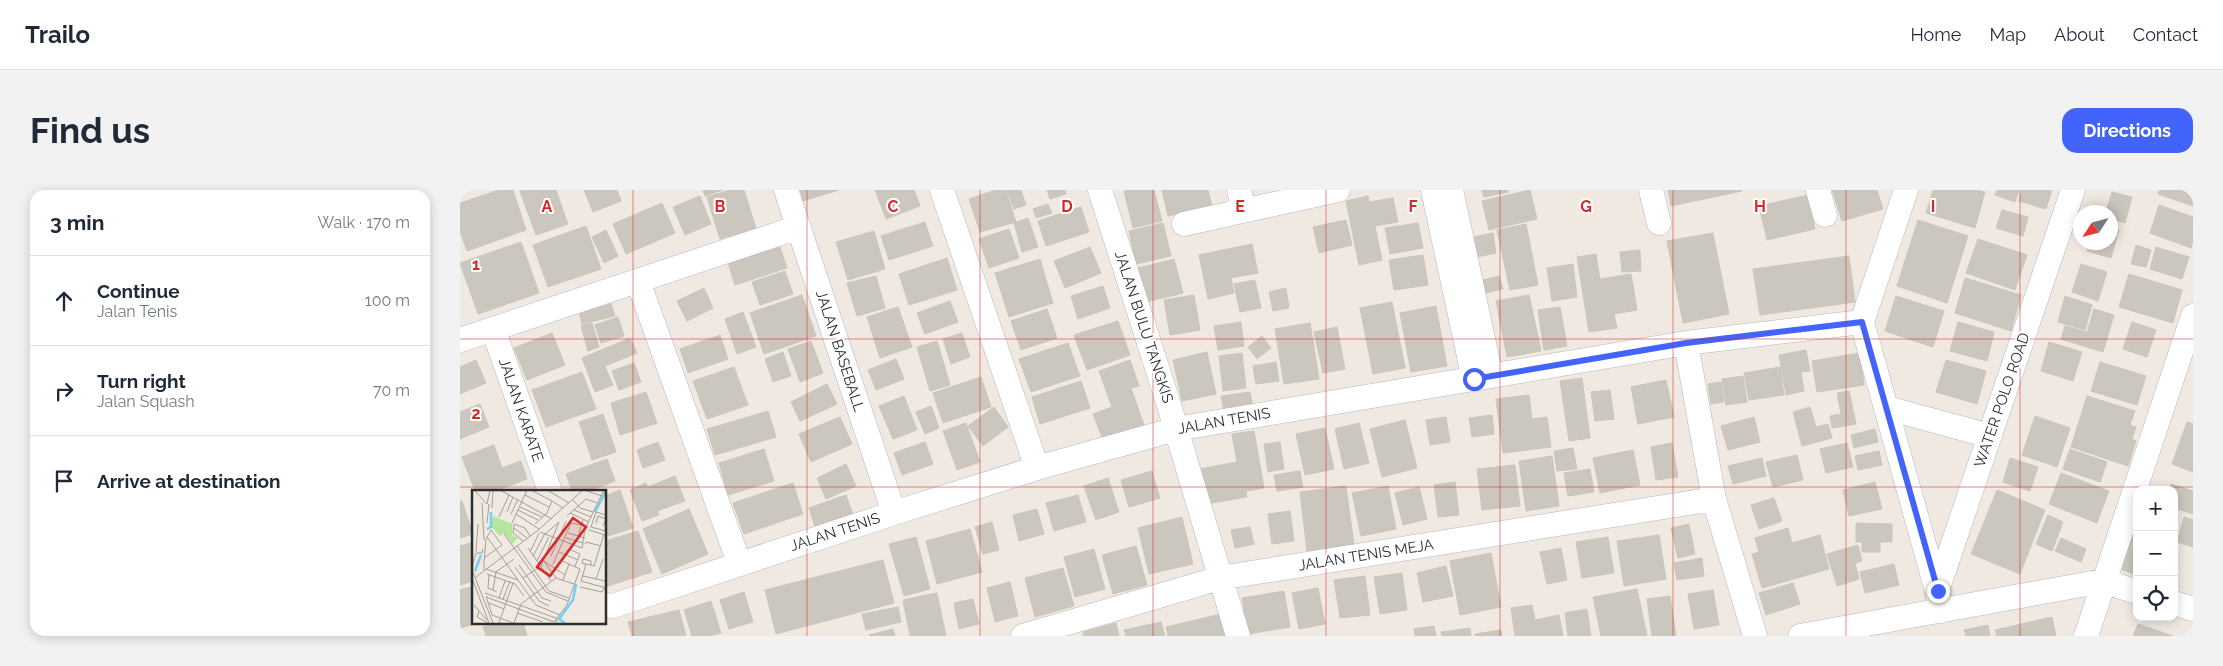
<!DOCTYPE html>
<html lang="en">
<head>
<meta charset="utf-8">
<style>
  :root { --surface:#fff; --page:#f2f2f3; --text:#1f2937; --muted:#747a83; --line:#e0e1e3; --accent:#4264fb }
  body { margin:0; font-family:Raleway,sans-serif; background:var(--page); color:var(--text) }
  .controls { position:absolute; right:15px; bottom:15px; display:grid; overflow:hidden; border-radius:10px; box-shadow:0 2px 12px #0003 }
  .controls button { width:45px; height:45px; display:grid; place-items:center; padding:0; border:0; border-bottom:1px solid var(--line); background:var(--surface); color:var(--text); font:25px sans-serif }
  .compass { position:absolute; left:1613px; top:15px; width:45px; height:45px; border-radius:50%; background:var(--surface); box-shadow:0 2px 12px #0003; rotate:234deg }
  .stop { position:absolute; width:15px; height:15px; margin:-11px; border:4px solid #4264fb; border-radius:50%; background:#fff }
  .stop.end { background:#4264fb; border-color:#fff; box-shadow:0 1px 5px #0008 }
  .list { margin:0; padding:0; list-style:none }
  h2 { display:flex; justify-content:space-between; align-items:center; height:65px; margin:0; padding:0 20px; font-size:21px }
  h2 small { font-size:16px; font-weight:400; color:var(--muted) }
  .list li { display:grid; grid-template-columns:32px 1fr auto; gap:15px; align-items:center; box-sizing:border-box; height:90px; padding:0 20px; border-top:1px solid var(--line) }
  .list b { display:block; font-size:19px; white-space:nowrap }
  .list p { margin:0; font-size:16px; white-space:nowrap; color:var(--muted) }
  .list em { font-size:16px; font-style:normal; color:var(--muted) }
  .icon { flex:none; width:28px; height:28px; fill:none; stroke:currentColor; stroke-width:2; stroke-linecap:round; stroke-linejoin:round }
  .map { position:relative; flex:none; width:1733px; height:446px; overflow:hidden; border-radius:15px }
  header { display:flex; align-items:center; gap:30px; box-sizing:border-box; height:70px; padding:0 25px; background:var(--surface); border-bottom:1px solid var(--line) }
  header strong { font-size:24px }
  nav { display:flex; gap:28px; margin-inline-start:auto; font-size:18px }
  .intro { display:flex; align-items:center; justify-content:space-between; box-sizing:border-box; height:120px; padding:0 30px }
  h1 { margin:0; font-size:35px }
  .button { padding:12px 22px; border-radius:15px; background:var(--accent); color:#fff; font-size:18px; font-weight:700 }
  main { display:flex; gap:30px; padding:0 30px }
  aside { flex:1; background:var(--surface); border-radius:15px; box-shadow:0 2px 12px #0003 }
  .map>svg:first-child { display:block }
  .building { fill:#cbc7bf; stroke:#cbc5ba }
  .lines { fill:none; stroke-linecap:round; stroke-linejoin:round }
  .minor-casing { stroke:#b4b7c1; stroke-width:25 }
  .minor { stroke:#fff; stroke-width:24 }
  .route { stroke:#4264fb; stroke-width:6 }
  .grid { fill:none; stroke:#d62828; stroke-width:1; stroke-opacity:0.55 }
  .labels { text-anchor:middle; stroke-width:4; stroke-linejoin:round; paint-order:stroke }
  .street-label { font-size:15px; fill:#2e2e2e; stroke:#fff }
  .inset-river { fill:none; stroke:#75cff0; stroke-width:2.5 }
  .inset-road { fill:none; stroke:#a29e99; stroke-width:1 }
  .view { fill:#d62828; fill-opacity:0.15; stroke:#d62828; stroke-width:2.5 }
  .inset-edge { fill:none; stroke:#2e2e2e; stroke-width:2.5 }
  .grid-label { font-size:16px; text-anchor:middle; font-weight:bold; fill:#d62828; stroke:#fff; stroke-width:4; stroke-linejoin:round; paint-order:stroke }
</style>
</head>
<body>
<header>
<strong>Trailo</strong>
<nav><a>Home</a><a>Map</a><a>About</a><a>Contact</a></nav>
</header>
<div class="intro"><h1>Find us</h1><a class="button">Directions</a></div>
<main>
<aside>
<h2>3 min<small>Walk · 170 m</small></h2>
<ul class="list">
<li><svg class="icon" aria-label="ahead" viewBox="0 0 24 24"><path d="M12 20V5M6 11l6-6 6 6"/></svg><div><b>Continue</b><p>Jalan Tenis</p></div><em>100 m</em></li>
<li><svg class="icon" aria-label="right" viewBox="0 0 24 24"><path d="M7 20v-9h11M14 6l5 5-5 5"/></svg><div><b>Turn right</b><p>Jalan Squash</p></div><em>70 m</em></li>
<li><svg class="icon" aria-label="arrive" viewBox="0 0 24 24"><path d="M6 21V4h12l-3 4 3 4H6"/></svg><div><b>Arrive at destination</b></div></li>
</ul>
</aside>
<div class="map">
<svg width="1733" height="446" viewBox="0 0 1733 446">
  <rect width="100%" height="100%" fill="#efe9e1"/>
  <path class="building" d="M39 0H53L66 40 7 61 0 41V13Z
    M63 0H96L108 34 76 45 60 1Z
    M124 0H157L161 11 133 22Z
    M243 0H263L245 6Z
    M270 0H284L296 38 260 49 247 7Z
    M340 0H379L343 11Z
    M415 0H454L460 16 426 29Z
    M536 0H546L556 32 520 42 509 9Z
    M547 0H561L566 15 554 19Z
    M587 0H605L606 4 590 9Z
    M668 0H694L702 31 673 38 664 1Z
    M702 0H748L752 16 708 26Z
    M1022 0H1048V2L1024 7Z
    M1070 0 1077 29 1029 40 1022 11Z
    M1208 0H1282V1L1211 16Z
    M1372 0H1417L1423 19 1382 31Z
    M1473 0H1517L1525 2 1515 38 1466 23Z
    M1537 0H1559L1555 12 1535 5Z
    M1562 0H1592L1586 19 1559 11Z
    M1700 0H1733V16L1698 4Z
    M1652 2 1672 7 1665 33 1650 28V22H1646Z
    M1348 5 1355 39 1307 50 1299 16Z
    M240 6 251 34 225 45 213 17Z
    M908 6 909 12 933 8 938 32 915 36 922 70 899 75 886 11Z
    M202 13 215 43 166 64 153 34Z
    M588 14 592 23 576 28 573 19Z
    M1699 15 1733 27V51L1731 58 1690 43Z
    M621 17 629 42 586 56 578 31Z
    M1542 20 1568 27 1563 46 1536 38Z
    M568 28 578 57 562 62 554 33Z
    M886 30 892 55 859 63 853 37Z
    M1458 30 1508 46 1487 113 1437 96Z
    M465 32 473 56 429 70 421 46Z
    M703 33 711 66 676 74 669 41Z
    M958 33 963 58 930 64 925 38Z
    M1066 34 1078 95 1050 100 1037 40Z
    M126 36 141 79 88 97 73 55Z
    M1650 38 1659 40 1651 68 1627 61 1629 52H1650Z
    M549 39 559 68 529 78 519 49Z
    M146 40 158 66 144 73 132 47Z
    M414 41 425 79 388 90 376 52Z
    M1033 43 1036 63 1017 67 1013 47Z
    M1253 43 1269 124 1223 133 1207 51Z
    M1518 49 1567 65 1555 100 1506 83Z
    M61 52 79 103 18 124 0 73Z
    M792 54 798 83 771 88 774 103 748 109 739 65Z
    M1676 55 1691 60 1686 77 1671 74Z
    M320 57 327 78 275 95 268 73Z
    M630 57 641 83 605 98 594 71Z
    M1696 57 1729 67 1722 89 1690 79Z
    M1180 60 1181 81 1162 82 1160 62Z
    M1136 64 1140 89 1171 84 1177 120 1154 124 1157 138 1129 142 1117 67Z
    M963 65 968 95 934 100 929 70Z
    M1389 66 1395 112 1300 125 1293 79Z
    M487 68 497 100 449 115 439 84Z
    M580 69 593 113 549 127 535 83Z
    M714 69 723 103 686 112 678 78Z
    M1113 74 1117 107 1092 111 1087 78Z
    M1621 74 1647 82 1638 111 1612 102Z
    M325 81 333 104 300 115 292 92Z
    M1669 84 1722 100 1713 133 1659 117Z
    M416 86 425 118 397 126 387 93Z
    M1039 86 1043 99 1026 103 1023 90Z
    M1505 88 1561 105 1551 141 1495 123Z
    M795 90 801 118 780 122 774 94Z
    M643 96 650 118 618 129 611 106Z
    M244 98 253 118 227 131 217 111Z
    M826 98 829 118 813 121 809 102Z
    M342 105 356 146 304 164 290 123Z
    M734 105 740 140 710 145 704 110Z
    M1069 105 1081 161 1047 167 1036 111Z
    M1436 106 1484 121 1473 157 1425 141Z
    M1605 106 1632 115 1625 140 1598 132Z
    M490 111 498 132 465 144 457 123Z
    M932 112 945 178 913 184 900 118Z
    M151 114 155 126 122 134 119 122Z
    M976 116 987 176 951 182 940 123Z
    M438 117 452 157 420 168 407 127Z
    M1100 117 1107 156 1084 160 1078 120Z
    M587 119 597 148 561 160 551 131Z
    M1634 119 1654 125 1643 162 1601 149 1605 136 1627 142Z
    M283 122 296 157 277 164 265 129Z
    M158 127 164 146 141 153 135 135Z
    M658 131 670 165 627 180 614 145Z
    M781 132 784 156 758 160 754 136Z
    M1498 132 1534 142 1527 171 1490 161Z
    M1672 132 1696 140 1687 167 1663 159Z
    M132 133 139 157 128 161 121 136Z
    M850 133 859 189 824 194 815 139Z
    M877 137 885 179 863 183 854 142Z
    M92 143 105 175 67 190 54 158Z
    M502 143 510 167 491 174 483 149Z
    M260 145 268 169 228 183 220 159Z
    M802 146 811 158 797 169 788 157Z
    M170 148 177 163 145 176 153 195 135 202 122 168Z
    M351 151 363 183 340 192 328 159Z
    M477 151 490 195 470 201 457 157Z
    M1589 152 1622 162 1613 191 1581 181Z
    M608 153 620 186 571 202 559 169Z
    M1346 160 1350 181 1341 182 1344 201 1326 205 1319 165Z
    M323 162 331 186 313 192 305 169Z
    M747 162 756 204 722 211 713 170Z
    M782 163 786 198 763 201 759 166Z
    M1400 163 1404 195 1357 202 1352 171Z
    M436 169 444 189 416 200 408 180Z
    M16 170 26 193 0 204V177Z
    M670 170 679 196 671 198 686 241 645 255 633 224 652 217 639 181Z
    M1486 170 1526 181 1517 214 1476 202Z
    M816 172 819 191 796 194 793 176Z
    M1640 172 1686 186 1677 215 1631 201Z
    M174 173 181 192 159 200 152 181Z
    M274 177 288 215 247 229 233 191Z
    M1320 177 1324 205 1289 210 1284 183Z
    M122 182 136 219 86 237 72 200Z
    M1283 186 1287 212 1266 215 1262 189Z
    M521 187 531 217 483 233 473 203Z
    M1122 188 1130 248 1109 251 1100 191Z
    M1206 190 1214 227 1178 234 1171 197Z
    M621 191 630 218 580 234 572 207Z
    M1261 192 1264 212 1251 214 1248 194Z
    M367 194 377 214 340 231 331 212Z
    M1150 200 1154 229 1135 231 1131 202Z
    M1389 201 1396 234 1372 238 1370 226 1381 224 1377 203Z
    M186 202 197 233 160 245 151 213Z
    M790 202 793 217 764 222 761 206Z
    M1069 205 1072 229 1087 227 1091 257 1043 263 1036 209Z
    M444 206 457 240 433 249 419 216Z
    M1627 206 1675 221 1670 235 1676 237 1672 249 1676 251 1668 276 1611 257Z
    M20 214 29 237 0 249V222Z
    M471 216 479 238 465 244 456 222Z
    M534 217 548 237 523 256 508 236Z
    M1350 217 1356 237 1368 234 1372 248 1342 256 1333 222Z
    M308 221 316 247 255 265 247 239Z
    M143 224 156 262 132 270 119 232Z
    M1032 225 1034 244 1012 247 1009 228Z
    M1575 226 1610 238 1597 277 1562 265Z
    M380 227 392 254 351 272 339 244Z
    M986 227 990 252 970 255 966 230Z
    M1294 227 1300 252 1268 260 1261 236Z
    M945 230 957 278 922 287 910 239Z
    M1727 232 1733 234V282L1712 274Z
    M506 233 520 272 497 280 483 241Z
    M899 233 909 273 884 279 875 239Z
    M865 238 874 279 845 285 836 244Z
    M1415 239 1418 252 1394 258 1391 245Z
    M794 241 804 298 786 301 787 307 746 314 740 279 777 272 772 244Z
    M198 252 205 270 183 278 177 260Z
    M465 252 473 274 442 285 434 263Z
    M820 252 824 279 808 282 804 254Z
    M1212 253 1218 287 1196 290 1191 257Z
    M1387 253 1393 277 1366 283 1360 259Z
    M34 255 42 278 61 271 67 289 35 301H15L2 267Z
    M1113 258 1117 279 1097 281 1094 261Z
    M304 259 314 291 268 305 259 273Z
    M1610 259 1647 272 1640 292 1603 279Z
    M1173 260 1180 295 1140 303 1133 268Z
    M1419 261 1422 275 1398 280 1395 266Z
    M1337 265 1343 290 1313 297 1306 272Z
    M1092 266 1099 316 1066 321 1059 271Z
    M1302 268 1306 286 1273 294 1268 276Z
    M1550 268 1578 277 1570 301 1543 292Z
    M147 269 155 291 129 301H112L106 284Z
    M386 274 396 296 366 309 357 288Z
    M1055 275 1060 316 1022 320 1017 279Z
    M1130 279 1134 302 1108 306 1104 283Z
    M692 281 700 308 669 317 661 290Z
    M840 281 843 297 817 301 814 285Z
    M1601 283 1649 301 1637 333 1589 314Z
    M215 286 225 311 197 321 188 297Z
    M648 288 659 322 636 330 624 296Z
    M995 292 999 325 978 327 974 295Z
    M1415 292 1422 319 1389 326 1383 300Z
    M186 293 199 325 182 331 170 300Z
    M333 293 343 324 284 344 273 313Z
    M1711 294 1733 301V324L1714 318V300H1709Z
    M886 296 894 355 847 361 840 302Z
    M928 296 936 339 901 346 892 303Z
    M959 297 967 329 943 335 935 303Z
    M160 300 173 338 145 347V306Z
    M1537 300 1585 320 1560 384 1511 364Z
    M386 305 395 330 357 343 349 318Z
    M618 305 626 332 594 341 586 313Z
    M1314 308 1322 331 1299 339 1291 315Z
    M0 311H2L13 344 0 348Z
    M229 319 248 364 202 384 183 339Z
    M577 319 584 344 559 351 553 325Z
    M830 321 834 351 812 354 808 324Z
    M1588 325 1603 332 1592 361 1576 354Z
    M722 327 733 374 689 384 678 338Z
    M1724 327 1733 330V357L1717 352Z
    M1666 329 1677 332V378L1675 384 1651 376Z
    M532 332 539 360 523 364 515 337Z
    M1396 333 1432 334V352H1420V362H1402V352H1396Z
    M1229 334 1235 364 1218 368 1211 338Z
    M790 337 794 354 775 358 771 340Z
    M1328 338 1332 353 1360 345 1369 379 1302 398 1292 364 1299 362 1295 348Z
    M510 339 522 382 477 394 466 351Z
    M178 341 192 382 145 397V351Z
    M1199 345 1206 389 1164 396 1157 351Z
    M456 347 470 399 444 406 429 354Z
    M1148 347 1154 383 1122 388 1116 352Z
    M1601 348 1626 359 1621 372 1595 361Z
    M14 352V391L0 395V356Z
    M1398 355 1402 371 1395 373 1399 389 1377 396 1367 364Z
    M676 356 687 395 653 404 642 365Z
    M1101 358 1107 390 1087 394 1080 362Z
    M634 359 645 399 615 407 604 367Z
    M1031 363 1041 417 1000 425 990 371Z
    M1242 368 1244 386 1217 390 1214 373Z
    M423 370 434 413 316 444 305 400Z
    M1434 374 1439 395 1405 403 1400 382Z
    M986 376 993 406 963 412 957 383Z
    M603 378 614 416 575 427 565 388Z
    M942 383 947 420 920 424 914 387Z
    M905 386 910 425 880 428 874 390Z
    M550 392 558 426 535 432 527 398Z
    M1333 393 1340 414 1306 425 1299 403Z
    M14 396V432H21L0 438V400Z
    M858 398 865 434 839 439 832 403Z
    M1177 399 1187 446H1141L1133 407Z
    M1253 400 1259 435 1234 439 1228 404Z
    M824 401 830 437 788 444 782 408Z
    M284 402 293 432 269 439 260 410Z
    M477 403 486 446H450L443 410Z
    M1210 406 1216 445 1192 446 1187 409Z
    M513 409 519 434 499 439 494 413Z
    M251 411 261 443 249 446H232L224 420Z
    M1072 415 1075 430 1099 425 1103 446H1055L1051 418Z
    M438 417 441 432 406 440 402 424Z
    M1127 419 1131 446H1108L1105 423Z
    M219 420 226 446H172L168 432Z
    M761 424 766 446H708L706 437Z
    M1592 427 1596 446H1537L1535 440Z
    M38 432H63L67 446H26L23 437Z
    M701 432 705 446H666L664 440Z
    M656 433 659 446H624L623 442Z
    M1678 434 1713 446H1673Z
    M1528 435 1530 446H1506L1504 440Z
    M974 436 976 446H955L954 439Z
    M1010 438 1011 446H982L981 442Z
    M433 439 435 446H410L409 445Z
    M1041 440 1042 446H1015V444Z"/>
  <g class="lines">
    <g class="minor-casing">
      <path id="minor" d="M326 0 434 323
        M482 0 577 278
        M640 0 708 212 778 446
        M779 0 784 20
        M973 0 1014 189
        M991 0 1031 186
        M1191 0 1199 33
        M1358 0 1365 25
        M1446 0 1402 132 1477 401
        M724 34 878 0
        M178 91 279 373
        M33 139 90 301
        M0 150 339 37
        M1226 153 1254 309 1295 446
        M1427 218 1530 246
        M1714 413 1733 419
        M145 415 153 416 434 323 577 278 716 239 1226 153 1402 132
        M1481 421 1477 401 1613 0
        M563 446 760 388 1254 309
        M1340 446 1643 391 1677 402
        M1626 446 1733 126"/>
    </g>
    <use href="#minor" class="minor"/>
  </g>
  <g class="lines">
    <path class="route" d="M1014 189 1226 153 1402 132 1478 401"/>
  </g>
  <path class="grid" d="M173 0V446M347 0V446M520 0V446M693 0V446M866 0V446M1040 0V446M1213 0V446M1386 0V446M1560 0V446M0 149H1733M0 297H1733"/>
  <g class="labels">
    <g class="street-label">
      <text transform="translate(684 137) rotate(72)" y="5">JALAN BULU TANGKIS</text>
      <text transform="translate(380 161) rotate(72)" y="5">JALAN BASEBALL</text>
      <text transform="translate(1542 210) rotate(-71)" y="5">WATER POLO ROAD</text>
      <text transform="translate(61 220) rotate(71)" y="5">JALAN KARATE</text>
      <text transform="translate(764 231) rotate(-10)" y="5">JALAN TENIS</text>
      <text transform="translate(375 342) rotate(-18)" y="5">JALAN TENIS</text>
      <text transform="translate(906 365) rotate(-9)" y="5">JALAN TENIS MEJA</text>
    </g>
  </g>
  <g transform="translate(12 300)">
    <rect width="134" height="134" fill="#efe9e1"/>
    <path d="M21 26 40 34V45L46 48 40 54 32 43 28 46 19 36Z" fill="#b6e59e"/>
    <path class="inset-river" d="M123 22 134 1M15 39 19 37V22M3 81 9 65M93 133 87 129 101 110 104 94"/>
    <path class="inset-road" d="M2 0 15 14 18 0M28 0 80 29M59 0 80 11M75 0 97 13M112 0 130 6M53 5 77 17M101 10 108 18 121 22M10 13 12 50M48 17 70 27M20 18 21 0M46 20 66 30M102 20 119 27M35 22 41 7M98 23 117 32M39 24 46 9M44 24 67 39M134 25 124 22 119 37 134 41M95 26 114 9 125 13M27 27 37 5M15 33 17 14M40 33 55 0M124 33 126 26 134 29 131 36M63 34 75 23 80 11 91 18M42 38 55 48M117 40 133 45M68 42 110 58 113 39 132 0M96 43 113 48M32 44 74 102 96 111M106 46 111 30M15 47 64 115 88 125M94 48 111 53M51 51 41 43 42 34 53 38 58 46M113 54 114 52 129 56M45 56 77 101 97 108M56 58 79 91M97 59 108 64 103 76M4 62 6 34M58 62 67 43M87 62 106 70M79 66 94 31M71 70 84 88 102 94M65 71 77 47M72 71 93 85M110 73 122 76 132 44M110 73 111 69 119 71V75M81 74 99 33 109 35M114 74 109 91 134 98M47 75 70 108 79 111M0 76 4 63H10L11 59M43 77 67 111 77 116M14 79 46 90M0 80 21 133M12 80V73L14 49 19 40 30 55 12 68M15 84 43 94 52 106M17 85 16 98 25 102M111 86 133 91M4 87 65 41 111 0M0 88 17 133M51 88 69 76 87 32 72 45 61 66M124 89 131 69M91 90 97 74M108 97 130 102 132 98M21 100 24 82 42 69M13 103 84 128 85 133M14 106 20 125 41 133M14 107 82 132M27 108 33 91M31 109 38 91M17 113 32 119M2 115 15 130M7 121 5 127 16 133M45 123 71 132M82 132 95 115 108 79 88 70M27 133 41 93M42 133 49 114 84 88"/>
    <path class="view" d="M101 28 114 37 78 86 65 77Z"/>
    <rect width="134" height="134" class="inset-edge"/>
  </g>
  <g class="grid-label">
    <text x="87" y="22">A</text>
    <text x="260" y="22">B</text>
    <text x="433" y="22">C</text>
    <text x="607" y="22">D</text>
    <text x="780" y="22">E</text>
    <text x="953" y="22">F</text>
    <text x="1126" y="22">G</text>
    <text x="1300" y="22">H</text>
    <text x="1473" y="22">I</text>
    <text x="16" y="80">1</text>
    <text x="16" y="229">2</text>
  </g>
</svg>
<div class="controls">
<button>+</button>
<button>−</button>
<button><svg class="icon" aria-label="locate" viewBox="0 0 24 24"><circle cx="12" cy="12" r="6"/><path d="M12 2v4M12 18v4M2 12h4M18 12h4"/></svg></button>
</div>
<svg class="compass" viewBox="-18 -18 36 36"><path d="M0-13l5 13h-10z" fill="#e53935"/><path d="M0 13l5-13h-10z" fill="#747a83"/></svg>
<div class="stop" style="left:1014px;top:189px"></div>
<div class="stop end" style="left:1478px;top:401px"></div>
</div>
</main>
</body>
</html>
